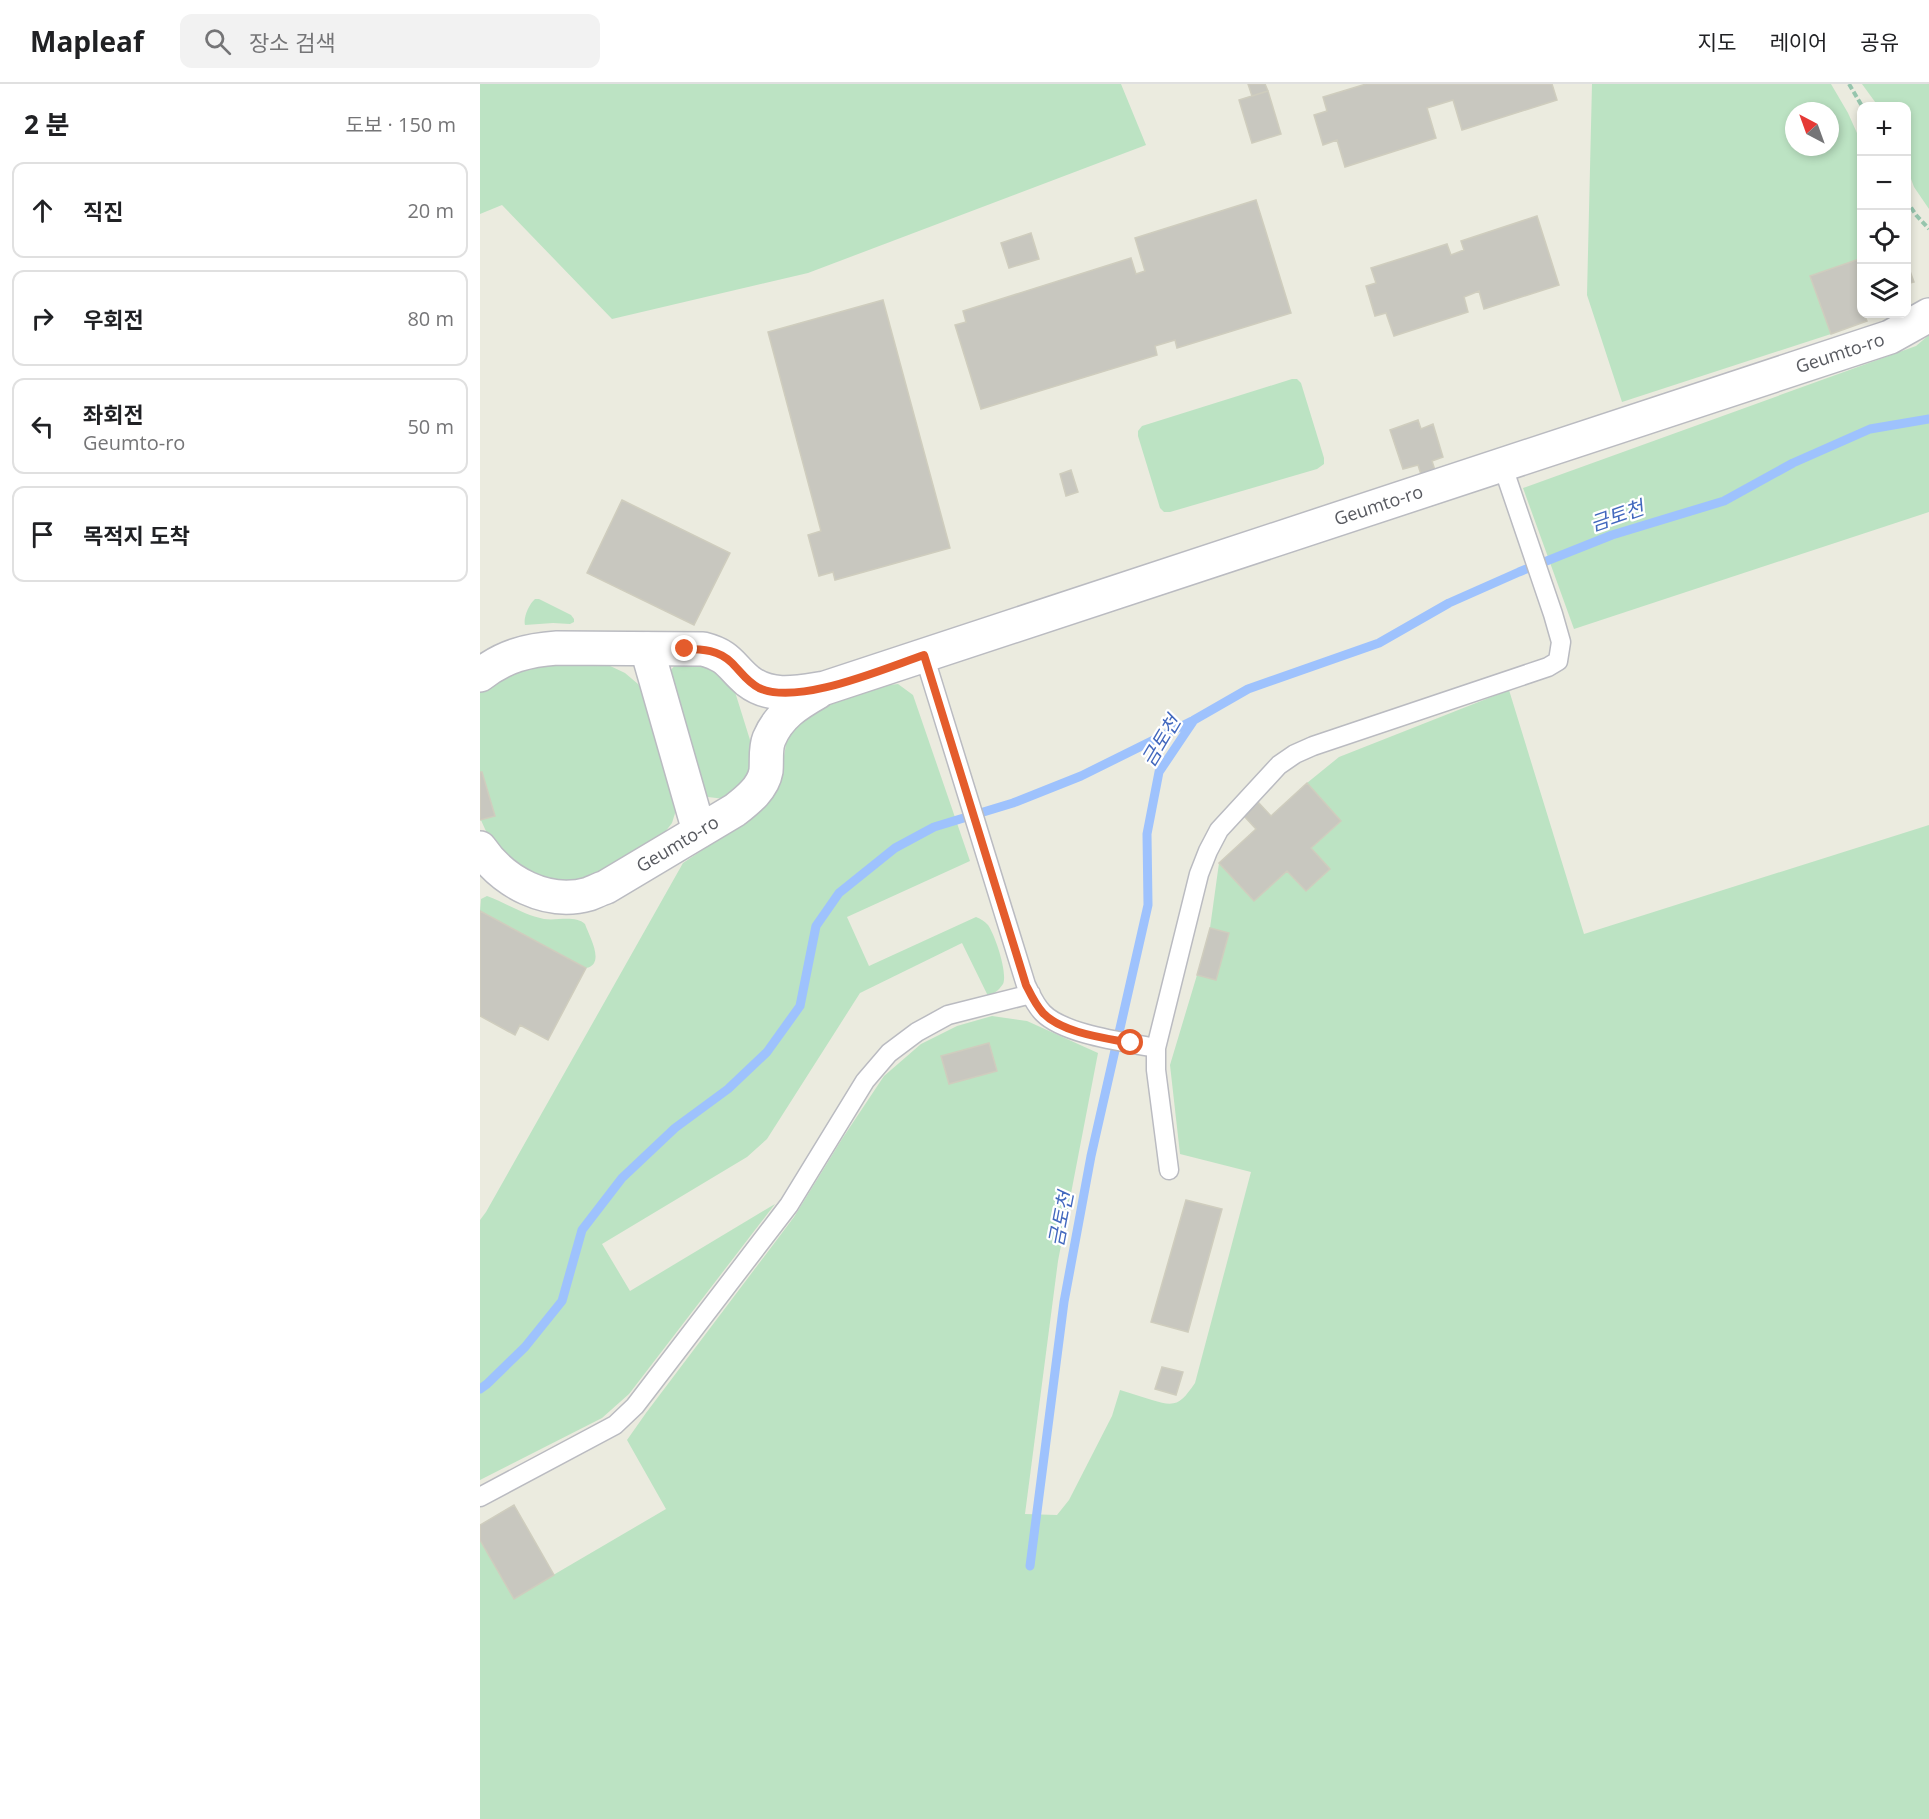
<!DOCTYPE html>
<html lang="ko">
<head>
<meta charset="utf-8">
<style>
  :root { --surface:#fff; --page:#f2f2f2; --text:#202124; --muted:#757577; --line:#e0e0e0 }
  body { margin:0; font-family:"Open Sans","Noto Sans KR",sans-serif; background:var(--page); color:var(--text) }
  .controls { position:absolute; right:18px; top:18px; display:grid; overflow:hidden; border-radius:12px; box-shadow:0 3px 9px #0003 }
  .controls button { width:54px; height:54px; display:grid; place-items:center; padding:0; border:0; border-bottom:2px solid var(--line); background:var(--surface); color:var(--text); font:30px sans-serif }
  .compass { position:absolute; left:1305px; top:18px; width:54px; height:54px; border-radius:50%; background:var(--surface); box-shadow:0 3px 9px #0003; rotate:319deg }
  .stop { position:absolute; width:18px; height:18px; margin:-14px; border:4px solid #e45c2c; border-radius:50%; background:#fff }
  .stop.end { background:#e45c2c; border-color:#fff; box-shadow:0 2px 6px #0008 }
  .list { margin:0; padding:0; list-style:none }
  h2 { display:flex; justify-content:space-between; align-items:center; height:78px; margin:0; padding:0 24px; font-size:26px }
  h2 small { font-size:20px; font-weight:400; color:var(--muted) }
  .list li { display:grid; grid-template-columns:39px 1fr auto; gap:18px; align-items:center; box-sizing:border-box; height:96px; margin:0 12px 12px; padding:0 12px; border:2px solid var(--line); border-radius:12px }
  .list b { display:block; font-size:22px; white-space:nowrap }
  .list p { margin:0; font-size:20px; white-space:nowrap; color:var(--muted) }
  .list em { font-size:20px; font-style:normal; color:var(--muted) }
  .icon { flex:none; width:33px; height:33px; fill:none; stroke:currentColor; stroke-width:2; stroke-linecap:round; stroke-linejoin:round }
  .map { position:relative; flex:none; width:1449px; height:1735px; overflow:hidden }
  header { display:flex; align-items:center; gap:36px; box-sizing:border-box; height:84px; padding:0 30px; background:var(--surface); border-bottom:2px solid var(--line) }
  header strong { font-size:28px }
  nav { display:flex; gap:33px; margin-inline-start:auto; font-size:21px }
  .search { width:420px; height:54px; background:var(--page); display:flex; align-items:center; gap:15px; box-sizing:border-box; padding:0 21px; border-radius:12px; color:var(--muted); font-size:22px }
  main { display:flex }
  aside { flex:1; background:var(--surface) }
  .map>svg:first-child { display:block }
  .green { fill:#bce3c3; fill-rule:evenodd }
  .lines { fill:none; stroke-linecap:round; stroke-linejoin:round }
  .stream { stroke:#9ec2fd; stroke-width:9 }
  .building { fill:#c8c7bf; stroke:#cfcdbe; stroke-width:1.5 }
  .lane-casing { stroke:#babbc1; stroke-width:21 }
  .street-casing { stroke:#babbc1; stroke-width:36 }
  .path { stroke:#96c5ad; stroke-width:4; stroke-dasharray:6 3; stroke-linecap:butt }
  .lane { stroke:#fff; stroke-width:18 }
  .street { stroke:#fff; stroke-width:33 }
  .route { stroke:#e45c2c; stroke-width:8 }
  .labels { text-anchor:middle; stroke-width:4.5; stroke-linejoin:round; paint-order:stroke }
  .street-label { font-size:18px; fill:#585a60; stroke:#fff }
  .water-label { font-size:20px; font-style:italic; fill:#4268be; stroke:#fff }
</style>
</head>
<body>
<header>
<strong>Mapleaf</strong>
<div class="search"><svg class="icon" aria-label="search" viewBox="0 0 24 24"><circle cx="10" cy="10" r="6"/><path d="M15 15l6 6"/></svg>장소 검색</div>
<nav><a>지도</a><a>레이어</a><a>공유</a></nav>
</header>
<main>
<aside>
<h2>2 분<small>도보 · 150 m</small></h2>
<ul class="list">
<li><svg class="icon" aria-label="ahead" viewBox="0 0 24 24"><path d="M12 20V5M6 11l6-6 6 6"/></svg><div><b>직진</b></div><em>20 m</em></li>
<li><svg class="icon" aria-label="right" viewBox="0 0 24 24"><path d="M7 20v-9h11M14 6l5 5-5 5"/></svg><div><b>우회전</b></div><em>80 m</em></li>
<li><svg class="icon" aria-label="left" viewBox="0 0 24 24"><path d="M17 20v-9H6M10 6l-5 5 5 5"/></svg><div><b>좌회전</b><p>Geumto-ro</p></div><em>50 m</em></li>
<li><svg class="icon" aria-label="arrive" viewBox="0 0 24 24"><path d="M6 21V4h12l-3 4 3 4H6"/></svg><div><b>목적지 도착</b></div></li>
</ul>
</aside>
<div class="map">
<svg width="1449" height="1735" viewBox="0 0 1449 1735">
  <rect width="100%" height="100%" fill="#ebebdf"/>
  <path class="green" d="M0 0H641L666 61 328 189 132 235 22 121 0 130Z
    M1112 0H1351L1368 29 1381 58 1382 174 1331 192 1351 250 1142 318 1107 211ZM1314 27H1350V63H1314Z
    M1382 0H1449V125L1434 103 1427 84 1426 22H1398Z
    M1449 251V428L1094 545 1043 404 1436 262Z
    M812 295H817L821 299 844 374V380L837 385 690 428H684L680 424 658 352V347L662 342Z
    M55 515H59L91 531 94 535V538L90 540 73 539 45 541C43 534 49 520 55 515Z
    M214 573 251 595 275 672 276 684 245 715 228 713 221 707 189 589C196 578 202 576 214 573Z
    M55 579 126 580 145 589 158 600 167 615 197 723 192 739 178 757 152 776 98 799 71 798 45 791 10 756 0 734V608L8 599Z
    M418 600 433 611 490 777 367 833 389 882 496 833C501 835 504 837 508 841 515 851 528 889 523 900 519 906 515 909 508 912L482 859 380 909 287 1055 267 1073 122 1160 150 1207 295 1120 149 1310 122 1334 0 1396V1136L6 1128 203 779 267 736 299 703 308 648 337 624 391 603Z
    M1029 606 1104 850 1449 741V1735H0V1456L34 1514 186 1425 147 1356 166 1329 314 1133 362 1055 404 992 441 960 477 942 512 932 547 937 618 969 578 1177 545 1430 577 1431 589 1416 632 1332 640 1306C651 1309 661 1313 672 1316 697 1324 701 1319 715 1299L771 1088 700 1070 690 981 717 891 736 896 749 849 730 844 739 779 774 817 807 787 826 807 831 764 861 737 827 699 859 673Z
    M7 812C26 819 43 831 64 835 77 837 95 831 105 840 109 852 126 880 106 884L0 827 1 815Z"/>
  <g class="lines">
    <path class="stream" d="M0 1305 7 1300 45 1263 82 1217 102 1146 142 1094 195 1044 248 1005 287 968 320 922 336 842 359 809 415 764 454 743 533 719 601 692 712 637
      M550 1482 584 1218 611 1072 668 821 667 750 679 688 714 636 768 605 899 559 969 519 1039 488 1132 451 1244 417 1313 379 1390 345 1449 335"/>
  </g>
  <path class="building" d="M768 0H785L788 7 772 12Z
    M886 0H1072L1077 16 982 46 973 16 947 24 956 54 865 83 857 56 843 61 834 31 847 27 843 13Z
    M788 7 801 50 772 59 759 16Z
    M776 116 811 229 697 264 695 256 675 262 677 271 501 325 475 241 486 238 483 227 651 174 656 190 665 187 655 154Z
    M1057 132 1079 201 1004 225 999 207 984 213 988 228 914 252 906 229 895 232 886 202 896 199 891 184 967 160 971 171 984 166 981 157Z
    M551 149 559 175 529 184 521 159Z
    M1382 174V216L1380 217 1382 230H1384L1387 237 1351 250 1330 192Z
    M1426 176 1434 198 1426 200Z
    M403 216 470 464 355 496 353 488 339 492 328 451 341 447 288 248Z
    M938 336 941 345 953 340 963 373 952 377 965 417 951 422 938 381 923 385 910 346Z
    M591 386 598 408 586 412 580 390Z
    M142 416 250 469 214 541 107 489Z
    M0 688H2L15 732 0 736Z
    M827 699 861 737 831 764 850 785 826 807 807 787 774 817 739 779 776 745 764 732 778 718 791 732Z
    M0 827 106 884 68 956 40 941 35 951 0 932Z
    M730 844 749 849 736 896 717 891Z
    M509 959 517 987 469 1000 461 972Z
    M706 1116 742 1125 708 1248 671 1238Z
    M682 1283 703 1288 696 1311 675 1305Z
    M34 1421 74 1491 34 1515 0 1456V1441Z"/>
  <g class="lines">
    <g class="lane-casing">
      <path id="lane" d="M444 571 546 901C551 911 555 921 563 929 585 951 646 958 676 964
        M689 1086 676 986V964L719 790 728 767 739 746 799 681 815 670 833 662 1068 583 1078 577 1081 558 1073 530 1022 380
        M0 1413 135 1341 155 1322 309 1121 385 997 409 969 437 948 468 931 551 910"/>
    </g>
    <g class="street-casing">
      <g id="street">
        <path d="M167 565 219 747"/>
        <path id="s1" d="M0 591C24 572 48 566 77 564L223 565C250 572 250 582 268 597 291 615 319 608 345 604L1410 253 1449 231"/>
        <path id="s2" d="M0 764C23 798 67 822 109 810 114 808 120 805 126 803L255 726C268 716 283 704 286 687 287 676 285 665 289 655 299 631 317 620 338 608"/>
      </g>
    </g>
    <path class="path" d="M1369 0 1382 22
      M1426 116 1436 131 1449 145"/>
    <use href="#lane" class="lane"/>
    <use href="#street" class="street"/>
  </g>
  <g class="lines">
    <path class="route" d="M205 565C223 565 239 566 252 579 261 588 267 598 279 604 318 622 403 585 444 571L546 901C551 911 555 920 563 929 582 949 625 954 651 959"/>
  </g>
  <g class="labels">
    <g class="street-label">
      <text dy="6" stroke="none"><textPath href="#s1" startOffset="1434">Geumto-ro</textPath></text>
      <text dy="6" stroke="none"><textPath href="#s1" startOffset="948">Geumto-ro</textPath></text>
      <text dy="6" stroke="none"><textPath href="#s2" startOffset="228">Geumto-ro</textPath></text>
    </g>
    <g class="water-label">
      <text transform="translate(1137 432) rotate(-19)" y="7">금토천</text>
      <text transform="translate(681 657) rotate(-59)" y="7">금토천</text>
      <text transform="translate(581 1135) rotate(-79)" y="7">금토천</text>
    </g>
  </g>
</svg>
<div class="controls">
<button>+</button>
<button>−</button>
<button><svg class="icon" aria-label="locate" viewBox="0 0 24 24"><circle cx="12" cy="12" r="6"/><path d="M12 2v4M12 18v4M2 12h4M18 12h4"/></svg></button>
<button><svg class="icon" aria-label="layers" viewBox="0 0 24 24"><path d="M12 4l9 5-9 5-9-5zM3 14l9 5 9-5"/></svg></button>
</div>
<svg class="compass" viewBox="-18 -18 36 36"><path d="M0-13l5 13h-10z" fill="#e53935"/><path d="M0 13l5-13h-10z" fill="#757577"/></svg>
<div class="stop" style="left:651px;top:959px"></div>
<div class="stop end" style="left:205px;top:565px"></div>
</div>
</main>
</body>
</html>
